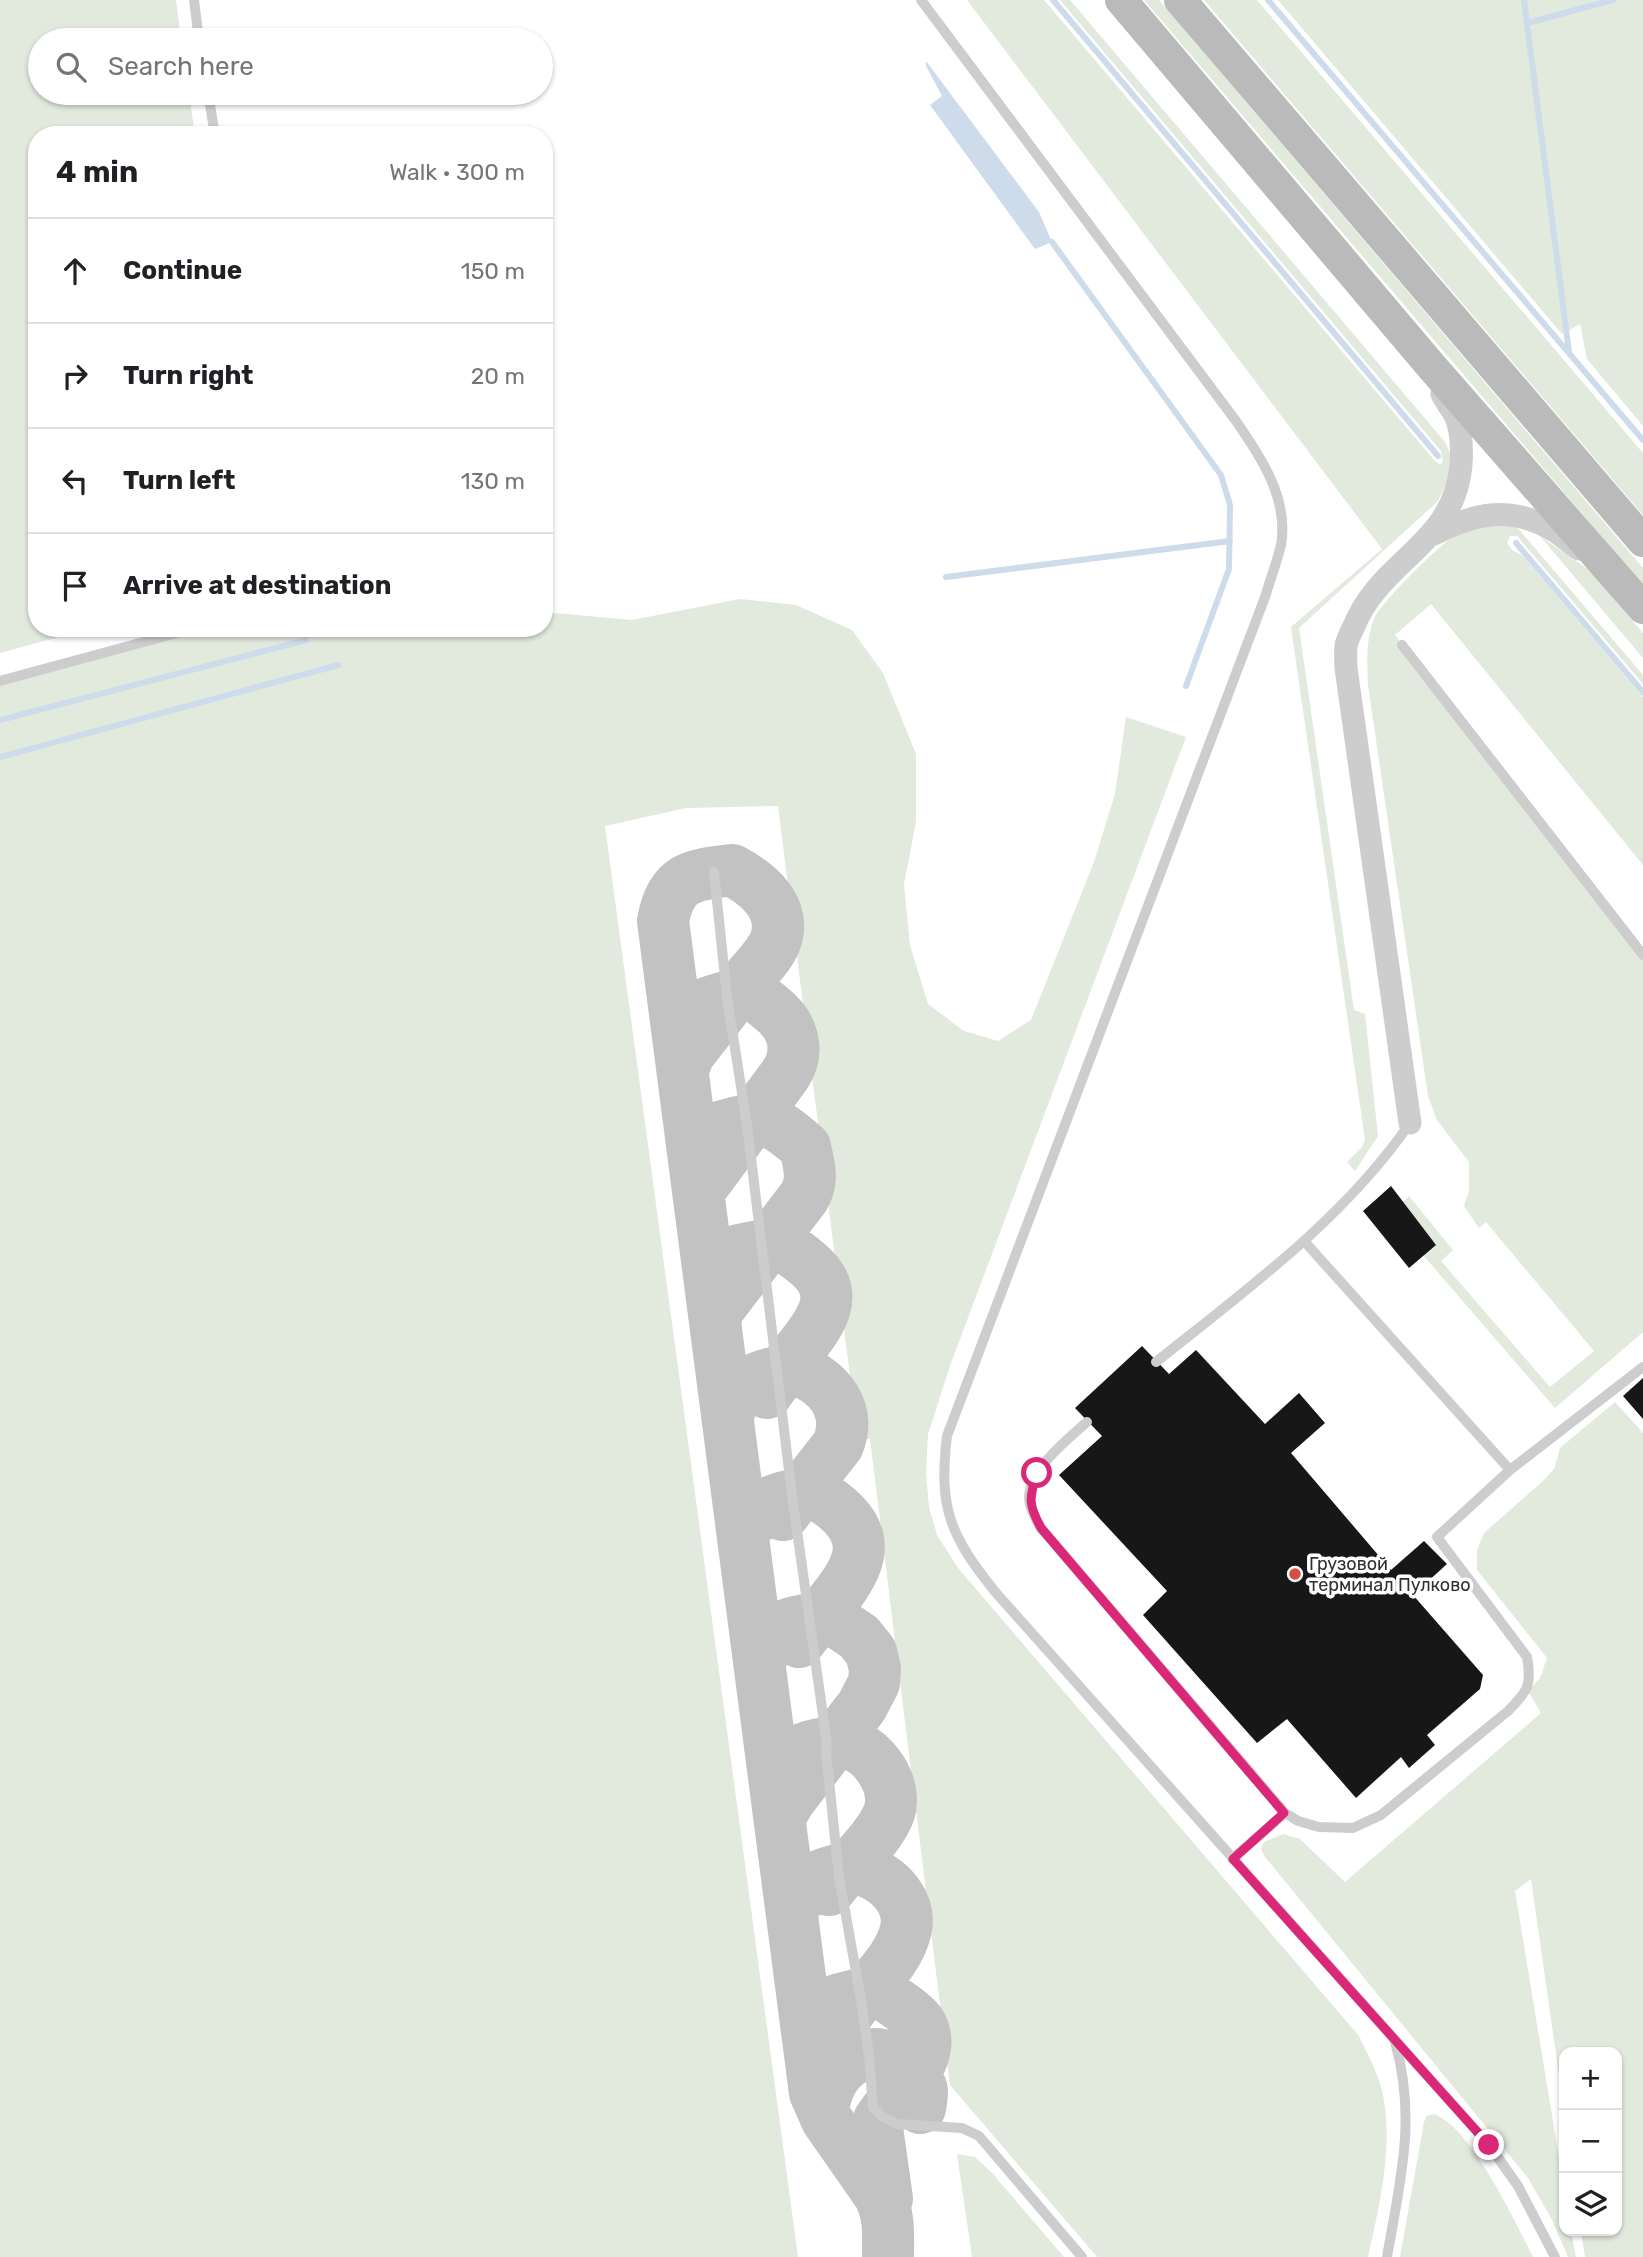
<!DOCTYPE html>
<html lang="en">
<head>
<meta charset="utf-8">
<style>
  :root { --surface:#fff; --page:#f6f6f6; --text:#202124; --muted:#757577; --line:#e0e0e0 }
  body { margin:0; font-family:Rubik,sans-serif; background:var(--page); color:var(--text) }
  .controls { position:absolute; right:21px; bottom:21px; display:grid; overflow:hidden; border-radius:14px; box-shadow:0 2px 5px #0004 }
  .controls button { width:63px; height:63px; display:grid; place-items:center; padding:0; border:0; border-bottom:2px solid var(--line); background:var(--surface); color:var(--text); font:35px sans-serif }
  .stop { position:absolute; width:21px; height:21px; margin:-16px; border:5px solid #db2777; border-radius:50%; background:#fff }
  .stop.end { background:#db2777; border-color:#fff; box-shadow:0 2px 7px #0008 }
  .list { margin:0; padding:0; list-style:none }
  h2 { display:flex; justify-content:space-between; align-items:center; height:91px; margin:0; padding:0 28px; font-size:30px }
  h2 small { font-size:23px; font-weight:400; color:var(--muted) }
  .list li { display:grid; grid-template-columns:46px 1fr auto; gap:21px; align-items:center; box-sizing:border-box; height:105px; padding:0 28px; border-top:2px solid var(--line) }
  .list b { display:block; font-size:26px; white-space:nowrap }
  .list em { font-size:23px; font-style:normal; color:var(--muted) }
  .icon { flex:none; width:38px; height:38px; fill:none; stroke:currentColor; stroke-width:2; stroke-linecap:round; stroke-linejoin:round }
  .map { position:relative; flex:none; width:1643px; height:2257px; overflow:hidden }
  .search { position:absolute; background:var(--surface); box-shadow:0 2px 5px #0004; left:28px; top:28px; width:525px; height:77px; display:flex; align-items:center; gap:18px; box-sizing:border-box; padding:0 24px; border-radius:38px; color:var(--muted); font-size:26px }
  .panel { position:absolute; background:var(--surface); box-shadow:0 2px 5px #0004; left:28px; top:126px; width:525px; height:511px; border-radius:28px }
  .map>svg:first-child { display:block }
  .green { fill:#e2e9dd }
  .water { fill:#cedbea }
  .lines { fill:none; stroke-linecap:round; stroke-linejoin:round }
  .stream { stroke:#cedbea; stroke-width:6 }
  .taxiway { stroke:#c2c2c2; stroke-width:52 }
  .building { fill:#171717 }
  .service { stroke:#cdcdcd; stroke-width:10 }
  .minor { stroke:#cdcdcd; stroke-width:23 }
  .secondary { stroke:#bababa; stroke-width:32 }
  .route { stroke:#db2777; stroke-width:9 }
  .poi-dot { fill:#d64f44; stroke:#fff; stroke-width:2.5 }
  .labels { text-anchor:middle; stroke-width:7; stroke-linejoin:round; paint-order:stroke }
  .poi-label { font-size:18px; fill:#303030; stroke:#fff; text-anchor:start }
</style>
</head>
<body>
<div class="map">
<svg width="1643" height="2257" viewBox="0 0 1643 2257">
  <rect width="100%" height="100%" fill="#fff"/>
  <path class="green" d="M0 0H176L181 40H40V93H189L195 135H37V628H92L0 653Z
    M967 0H1044L1435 461 1440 464 1443 462 1441 451 1060 0H1070L1445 442 1452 457 1447 483 1437 502 1299 628 1354 1010 1365 1014 1378 1136 1355 1171 1347 1162 1362 1147 1365 1140 1291 627 1382 549Z
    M1144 0H1159L1643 568V585Z
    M1204 0H1257L1643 453V515Z
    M1278 0H1643V426L1587 359 1580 324 1562 334Z
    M1500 523 1517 527 1643 675V684L1517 536H1510L1507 543 1513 551 1522 555 1643 697V865L1431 604 1395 635 1643 958V1332L1555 1408 1423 1255 1402 1203 1409 1196 1453 1250 1441 1261 1550 1387 1594 1351 1486 1222 1479 1228 1464 1206 1469 1191V1162L1437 1120 1428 1096 1368 685C1367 663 1366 642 1373 621 1380 602 1449 535 1468 526 1477 523 1491 524 1500 523Z
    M1540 536 1589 570 1643 633V658Z
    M740 599 796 605 852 630 883 673 916 754V822L904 884 910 945 928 1004 964 1031 998 1041 1031 1020 1094 862 1115 794 1126 717 1186 737 951 1363 928 1434 926 1474 929 1507 937 1535 958 1568 1359 2036C1365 2049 1372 2062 1377 2075 1398 2128 1380 2204 1368 2257H1097L950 2085 870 1439 858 1440 778 806 686 808 605 826 798 2257H0V685L204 628H544V614L555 613 632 620Z
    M1615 1402 1643 1433V2257H1585L1581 2231H1617V2052H1564V2110L1531 1879 1515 1891 1564 2188V2231H1571L1576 2257H1568L1551 2218 1528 2178 1265 1857 1261 1849 1264 1842 1283 1834 1300 1839 1345 1882 1541 1713 1528 1691 1540 1678 1547 1658 1477 1570V1550L1484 1533 1543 1481 1554 1469 1560 1448Z
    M1434 2114C1470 2126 1516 2223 1533 2257H1400L1424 2122 1427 2116Z
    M957 2154 975 2157 993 2174 1064 2257H972Z"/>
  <path class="water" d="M926 61 1039 212 1052 242 1035 249 930 105 942 96 926 66Z"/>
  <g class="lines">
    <path class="stream" d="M1053 0 1438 456
      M1268 0 1643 440
      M1524 0 1569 352
      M1527 23 1613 0
      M1052 242 1221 475 1230 505 1229 569 1186 686
      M1516 543 1643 692
      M946 577 1230 541
      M0 720 306 640
      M0 757 338 665"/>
    <path class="taxiway" d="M683 1069 689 1054C707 1031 725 1008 742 985 753 972 768 958 775 942 788 908 758 884 732 870 691 875 671 877 663 921L815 2093 827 2120 880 2196C890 2217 888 2235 888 2257
      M699 1191 785 1075C801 1051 793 1025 771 1008 764 1002 756 996 747 995 732 994 718 999 704 1004
      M739 1250C774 1243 778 1239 807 1263 843 1293 822 1321 799 1350 788 1364 778 1378 767 1393
      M715 1318 720 1307 804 1197C814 1181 809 1165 805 1147 771 1118 764 1113 720 1127
      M728 1415C739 1378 762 1374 796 1369 829 1382 852 1409 838 1445L783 1515
      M743 1535C761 1499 777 1496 815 1493 901 1543 841 1587 799 1642
      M760 1662C774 1620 791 1621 831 1618L859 1637 871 1652 875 1669 874 1683 862 1706 789 1801 780 1817
      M801 1750C814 1743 835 1741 849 1744 875 1751 898 1786 889 1813 879 1839 847 1867 829 1890
      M792 1913C796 1904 800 1891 807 1884 821 1872 850 1864 868 1872 891 1881 911 1903 906 1929 900 1958 873 1982 855 2004 840 2024 827 2045 812 2066
      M837 2000 860 1994 881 1992C891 2000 913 2013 920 2023 941 2058 895 2094 879 2120L877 2128 887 2199
      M825 2100C831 2073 853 2049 883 2055 892 2057 900 2064 907 2069 913 2074 921 2083 922 2091 922 2096 921 2103 920 2108"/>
  </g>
  <path class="building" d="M1391 1186 1436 1245 1409 1268 1363 1211Z
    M1142 1346 1169 1374 1196 1350 1265 1424 1299 1393 1325 1423 1291 1453 1391 1570 1424 1541 1447 1564 1413 1595 1483 1675 1480 1689 1427 1735 1435 1745 1409 1768 1401 1757 1356 1798 1287 1719 1257 1743 1143 1615 1167 1591 1059 1475 1102 1436 1075 1408Z
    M1643 1378V1419L1623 1396Z"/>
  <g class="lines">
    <path class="service" d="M194 0 199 40
      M921 0 1236 421C1261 457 1289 499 1281 545 1277 562 1270 580 1265 597L947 1436C938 1510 951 1537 997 1594L1489 2145 1518 2186 1555 2257
      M208 93 215 135
      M1402 645 1643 955
      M0 681 195 628
      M714 872 727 997 747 1125 792 1495 827 1744 826 1752 839 1877 860 1994 869 2056 873 2107 881 2116 897 2124 962 2128 979 2136 1082 2257
      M1156 1362C1246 1290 1344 1219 1410 1123
      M1087 1422C1068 1439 1030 1469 1029 1497 1029 1508 1036 1519 1041 1528L1285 1813 1298 1821 1319 1827 1353 1828 1381 1815 1508 1711C1528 1691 1532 1685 1527 1657L1437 1537 1510 1470 1304 1241
      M1510 1470 1643 1367
      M1232 1859 1285 1813
      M1387 2257C1400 2181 1417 2119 1395 2042"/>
    <path class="minor" d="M1434 534C1475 513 1511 505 1553 530 1562 535 1570 543 1579 549
      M1410 1123 1346 668C1346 661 1345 653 1346 646 1347 640 1351 632 1354 626 1381 559 1454 545 1461 465 1462 449 1462 432 1456 417 1452 409 1446 402 1442 394"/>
    <path class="secondary" d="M1121 0 1432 367 1643 608
      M1180 0 1643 541"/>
  </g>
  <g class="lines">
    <path class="route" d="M1037 1473C1029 1498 1028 1504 1041 1528L1284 1813 1233 1859 1489 2145"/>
  </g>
  <circle class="poi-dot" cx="1295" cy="1574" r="7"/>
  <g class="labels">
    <g class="poi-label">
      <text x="1309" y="1570">Грузовой<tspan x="1309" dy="21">терминал Пулково</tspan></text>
    </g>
  </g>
</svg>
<div class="controls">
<button>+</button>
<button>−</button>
<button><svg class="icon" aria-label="layers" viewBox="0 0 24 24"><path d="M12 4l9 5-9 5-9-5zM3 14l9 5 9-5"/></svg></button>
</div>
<div class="stop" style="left:1037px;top:1473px"></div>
<div class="stop end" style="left:1489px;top:2145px"></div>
<div class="search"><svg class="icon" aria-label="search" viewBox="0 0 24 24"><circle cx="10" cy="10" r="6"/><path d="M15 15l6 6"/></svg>Search here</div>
<section class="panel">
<h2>4 min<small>Walk · 300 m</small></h2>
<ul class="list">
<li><svg class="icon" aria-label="ahead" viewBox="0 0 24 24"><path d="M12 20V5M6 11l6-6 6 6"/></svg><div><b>Continue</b></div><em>150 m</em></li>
<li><svg class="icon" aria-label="right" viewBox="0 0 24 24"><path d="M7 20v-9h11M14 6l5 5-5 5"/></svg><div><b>Turn right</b></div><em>20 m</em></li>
<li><svg class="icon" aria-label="left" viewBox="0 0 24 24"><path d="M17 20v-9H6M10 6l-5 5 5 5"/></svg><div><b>Turn left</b></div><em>130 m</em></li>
<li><svg class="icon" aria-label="arrive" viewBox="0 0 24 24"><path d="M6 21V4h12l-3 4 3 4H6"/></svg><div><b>Arrive at destination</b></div></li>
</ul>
</section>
</div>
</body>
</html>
